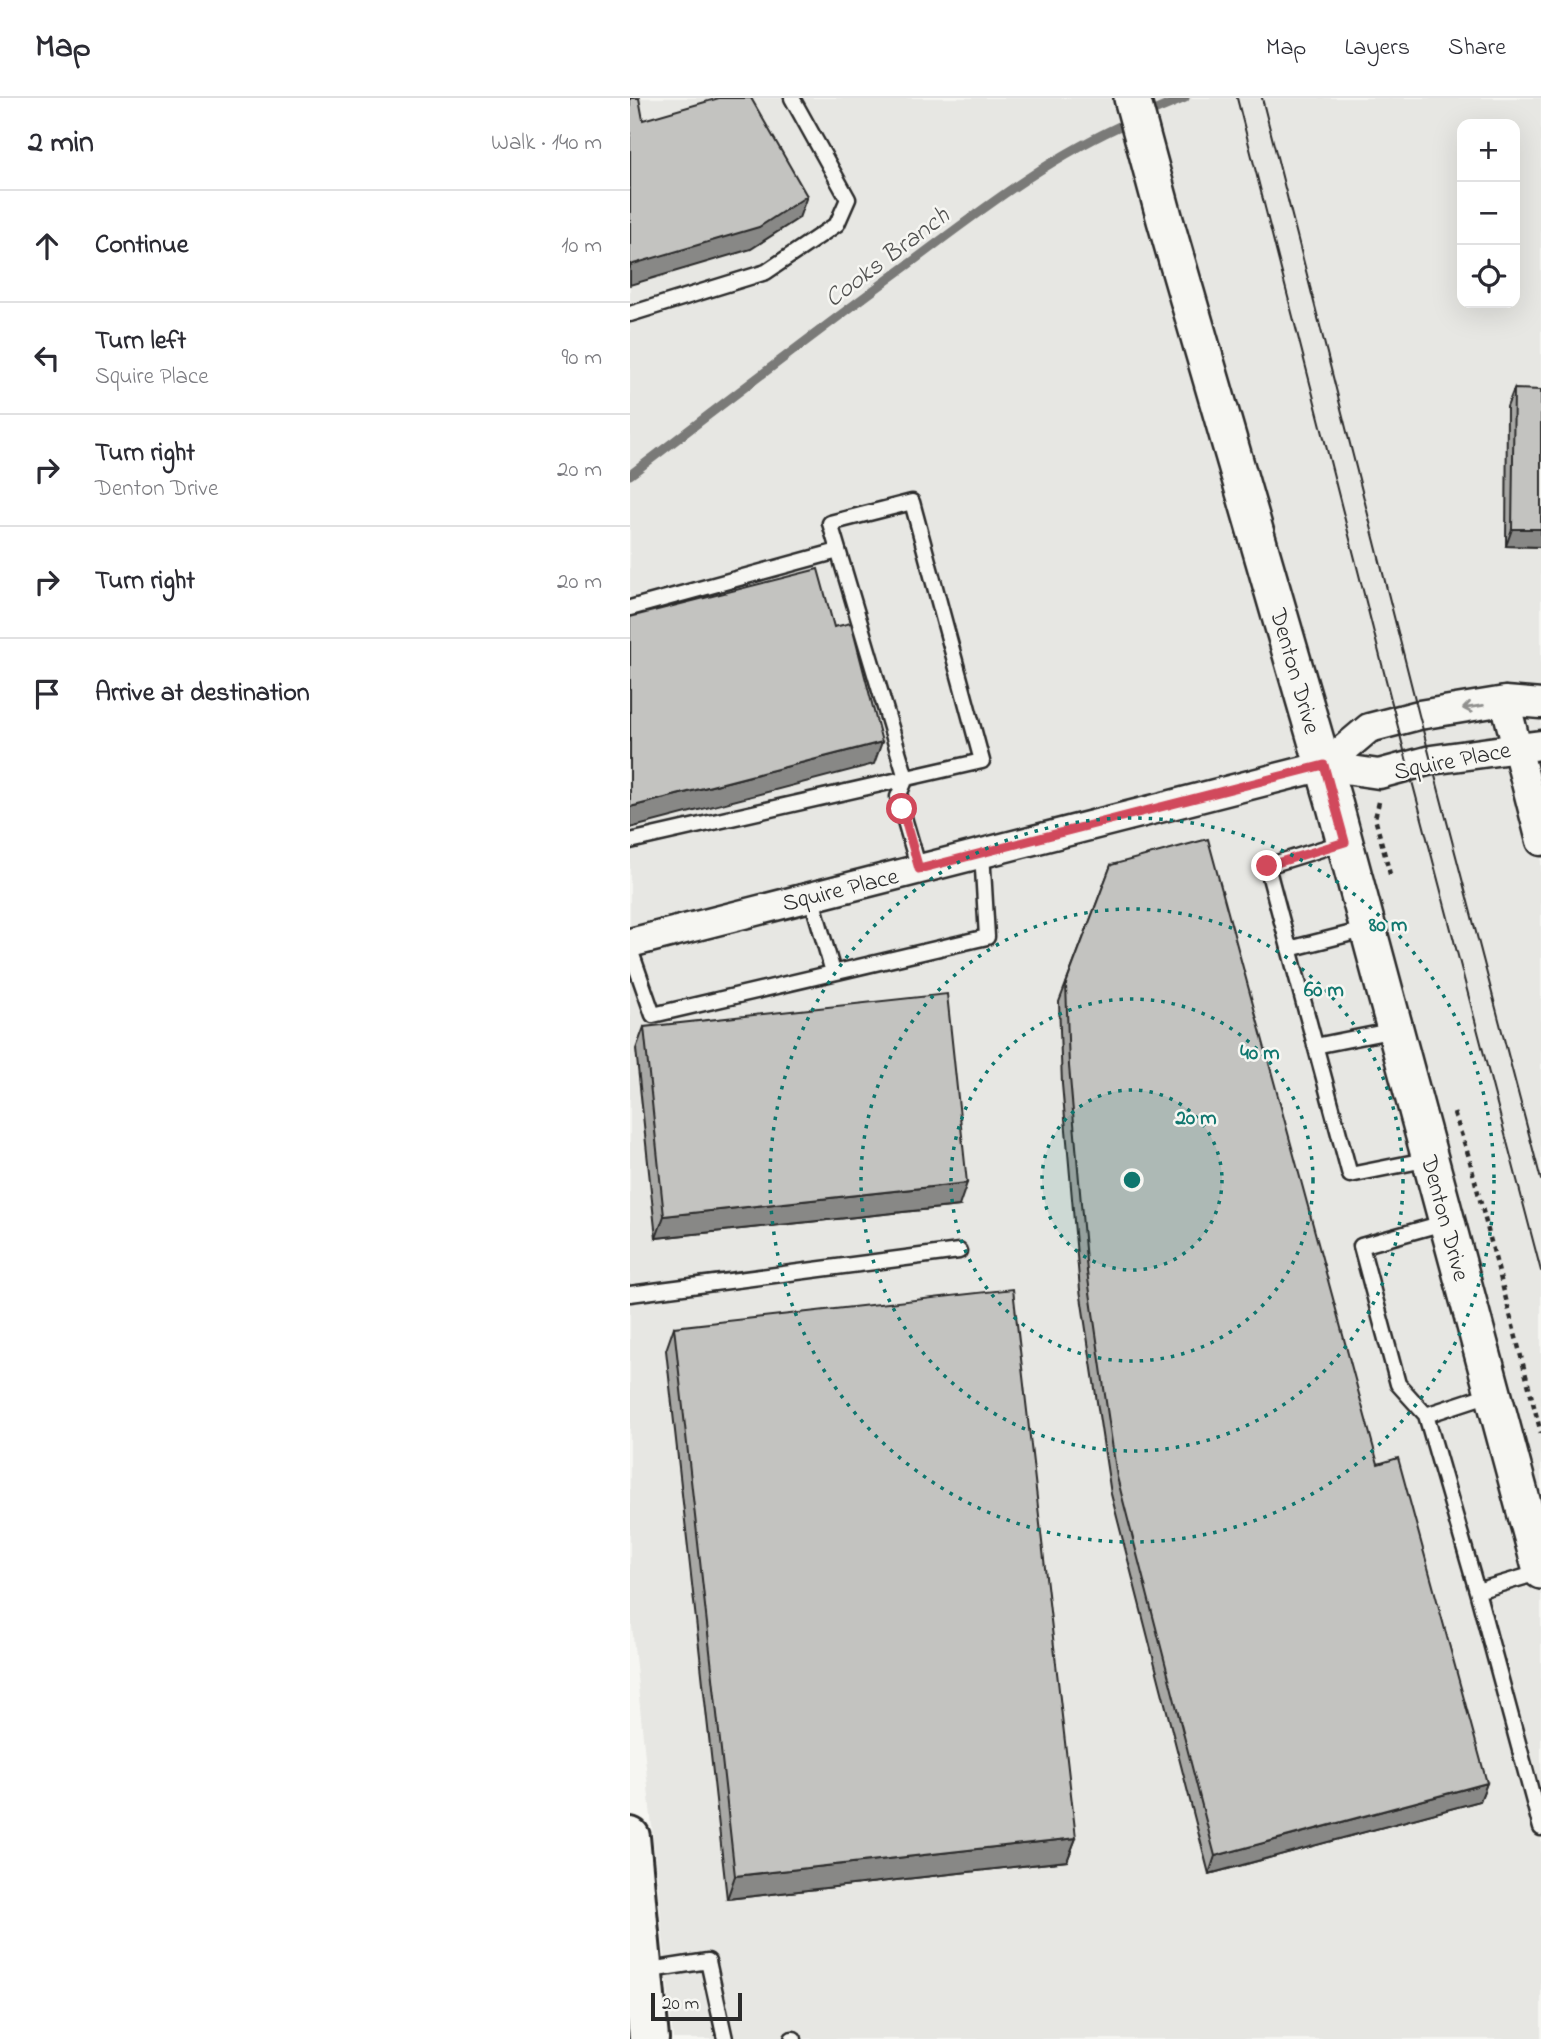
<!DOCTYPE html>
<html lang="en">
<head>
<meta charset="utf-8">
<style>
  :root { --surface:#fff; --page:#f2f2f3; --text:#2b2b33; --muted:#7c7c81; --line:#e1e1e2 }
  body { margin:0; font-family:"Indie Flower",sans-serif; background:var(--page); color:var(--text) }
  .controls { position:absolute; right:21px; top:21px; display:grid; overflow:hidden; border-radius:14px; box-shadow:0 7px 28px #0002 }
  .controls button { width:63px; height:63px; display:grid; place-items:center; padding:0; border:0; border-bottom:2px solid var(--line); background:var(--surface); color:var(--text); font:35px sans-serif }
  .scale { position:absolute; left:21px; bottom:18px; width:91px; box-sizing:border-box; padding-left:7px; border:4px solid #2b2b2b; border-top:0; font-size:19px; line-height:24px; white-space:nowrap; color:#2b2b2b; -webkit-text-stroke:5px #f6f6f2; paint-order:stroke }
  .stop { position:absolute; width:21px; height:21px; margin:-16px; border:5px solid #d1495b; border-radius:50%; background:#fff }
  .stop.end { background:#d1495b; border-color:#fff; box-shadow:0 2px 7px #0008 }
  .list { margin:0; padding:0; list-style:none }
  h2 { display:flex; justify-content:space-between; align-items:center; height:91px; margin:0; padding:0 28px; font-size:30px }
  h2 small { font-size:23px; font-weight:400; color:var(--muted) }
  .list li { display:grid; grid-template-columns:46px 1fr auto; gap:21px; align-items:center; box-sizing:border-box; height:112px; padding:0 28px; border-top:2px solid var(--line) }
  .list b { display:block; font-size:26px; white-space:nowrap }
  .list p { margin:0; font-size:23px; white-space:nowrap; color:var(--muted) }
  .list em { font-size:23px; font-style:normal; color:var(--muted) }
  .icon { flex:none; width:38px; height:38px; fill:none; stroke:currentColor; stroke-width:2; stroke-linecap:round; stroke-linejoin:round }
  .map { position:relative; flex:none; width:911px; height:1941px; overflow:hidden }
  header { display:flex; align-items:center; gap:42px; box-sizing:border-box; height:98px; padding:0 35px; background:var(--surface); border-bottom:2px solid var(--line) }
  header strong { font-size:33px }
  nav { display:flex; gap:38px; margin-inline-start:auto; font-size:24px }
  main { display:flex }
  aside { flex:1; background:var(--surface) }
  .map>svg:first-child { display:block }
  .built { fill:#e7e7e3; fill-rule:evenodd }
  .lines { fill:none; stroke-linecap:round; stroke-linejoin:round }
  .stream { stroke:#7a7a78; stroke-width:9 }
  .service-casing { stroke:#2b2b2b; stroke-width:19 }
  .minor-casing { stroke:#2b2b2b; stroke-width:33 }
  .tertiary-casing { stroke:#2b2b2b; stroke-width:40 }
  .secondary-casing { stroke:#2b2b2b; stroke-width:44 }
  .path { stroke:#2b2b2b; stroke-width:4.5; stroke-dasharray:5 5; stroke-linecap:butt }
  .service { stroke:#f6f6f2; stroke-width:14 }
  .minor { stroke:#f6f6f2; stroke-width:28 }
  .tertiary { stroke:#f6f6f2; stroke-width:35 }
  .secondary { stroke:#f6f6f2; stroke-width:38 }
  .tram { stroke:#2b2b2b; stroke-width:2 }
  .wall { fill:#a8a8a5; stroke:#2b2b2b; stroke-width:2 }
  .shaded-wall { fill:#888886; stroke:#2b2b2b; stroke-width:2 }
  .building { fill:#c3c3c0; stroke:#2b2b2b; stroke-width:2 }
  .oneway { stroke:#90908e }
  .route { stroke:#d1495b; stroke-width:9 }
  .ring { fill:none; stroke:#0f766e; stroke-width:3.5; stroke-dasharray:3.5 7 }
  .labels { text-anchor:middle; stroke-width:5; stroke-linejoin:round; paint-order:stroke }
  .street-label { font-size:24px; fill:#2b2b2b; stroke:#f6f6f2 }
  .water-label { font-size:26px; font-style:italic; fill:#525251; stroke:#f6f6f2 }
  .centre { fill:#0f766e; stroke:#f6f6f2; stroke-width:3.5 }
  .ring-label { font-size:21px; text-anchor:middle; font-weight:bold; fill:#0f766e; stroke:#f6f6f2; stroke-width:5; stroke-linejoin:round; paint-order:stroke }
</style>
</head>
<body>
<header>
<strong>Map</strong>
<nav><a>Map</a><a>Layers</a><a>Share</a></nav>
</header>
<main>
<aside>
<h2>2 min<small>Walk · 140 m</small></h2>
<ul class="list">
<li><svg class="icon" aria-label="ahead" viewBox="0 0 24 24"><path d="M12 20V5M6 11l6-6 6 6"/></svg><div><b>Continue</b></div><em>10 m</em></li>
<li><svg class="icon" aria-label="left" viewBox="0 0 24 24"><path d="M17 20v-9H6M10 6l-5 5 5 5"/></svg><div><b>Turn left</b><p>Squire Place</p></div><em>90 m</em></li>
<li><svg class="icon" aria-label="right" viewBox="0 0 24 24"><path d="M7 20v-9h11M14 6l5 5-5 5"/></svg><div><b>Turn right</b><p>Denton Drive</p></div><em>20 m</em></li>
<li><svg class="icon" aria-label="right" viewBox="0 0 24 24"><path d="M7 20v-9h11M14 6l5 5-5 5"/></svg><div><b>Turn right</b></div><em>20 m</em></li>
<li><svg class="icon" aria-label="arrive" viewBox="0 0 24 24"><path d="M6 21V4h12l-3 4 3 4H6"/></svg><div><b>Arrive at destination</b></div></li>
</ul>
</aside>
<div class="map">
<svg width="911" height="1941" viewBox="0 0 911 1941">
  <rect width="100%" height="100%" fill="#f6f6f2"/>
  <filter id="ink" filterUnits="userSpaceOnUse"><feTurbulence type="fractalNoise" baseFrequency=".0143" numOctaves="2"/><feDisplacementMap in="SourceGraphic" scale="14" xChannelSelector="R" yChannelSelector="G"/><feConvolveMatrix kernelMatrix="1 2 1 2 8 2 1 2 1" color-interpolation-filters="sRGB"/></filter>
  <g filter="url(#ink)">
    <path class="built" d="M0 0H911V1941H43L0 1508ZM832 26H885V205H832Z"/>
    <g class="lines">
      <path class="stream" d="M514 17 555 0
        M0 377C93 306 185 235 279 166 350 113 420 58 501 23"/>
      <g class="service-casing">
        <path id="service" d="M0 216 136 174 207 126 218 101 162 0
          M0 510 208 453
          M0 743 352 663 282 404 200 425 276 680 268 699 289 771
          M714 744 637 768 720 1077 800 1061
          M181 798 203 874
          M0 851 23 917 357 839 352 754
          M659 851 738 831
          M685 948 765 932
          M0 1196 329 1153
          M796 1317 768 1286 731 1148 817 1124
          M911 1474 847 1493 911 1730
          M847 1493 796 1317 863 1295
          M14 1873 78 1863 95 1941
          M162 1941H164"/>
      </g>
      <g class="minor-casing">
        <path id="minor" d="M875 603 911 743
          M694 668 739 630 789 617 875 603 911 606
          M0 845 694 668 749 676 801 662 911 647"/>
      </g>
      <g class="tertiary-casing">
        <path id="tertiary" d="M502 0 535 122 705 708 911 1473"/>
      </g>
      <g class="secondary-casing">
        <path id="secondary" d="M0 1739 19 1941"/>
      </g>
      <path class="path" d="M749 704 745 720 761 780
        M824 1015 838 1056 911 1335"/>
      <use href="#service" class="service"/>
      <use href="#minor" class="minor"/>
      <use href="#tertiary" class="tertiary"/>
      <use href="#secondary" class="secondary"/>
      <path class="tram" d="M607 0 778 668 911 1173
        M632 0 789 617 911 1082"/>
    </g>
    <path class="wall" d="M884 291 911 449 876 448 877 309Z
      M481 767 748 1366 857 1685 850 1703 579 1776 481 1396 450 1192 432 986 429 904Z
      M14 929 329 1108 26 1140 6 951Z
      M44 1229 446 1740 437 1763 97 1801 36 1252Z"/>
    <path class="shaded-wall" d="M177 98 169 120 121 151 0 187V167Z
      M882 431H911V449L876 448Z
      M252 644 244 666 0 730V709Z
      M337 1085 329 1108 26 1140 34 1118Z
      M857 1685 850 1703 579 1776 585 1758Z
      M446 1740 437 1763 97 1801 105 1778Z"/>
    <path class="building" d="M0 0H9L13 22 89 0H121L177 98 129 129 0 167Z
      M884 291 911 292V431H882Z
      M188 471 204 529 221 525 252 644 0 709V519Z
      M578 741 748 1366 768 1360 857 1685 585 1758 487 1379 457 1174 439 968 436 886 481 767Z
      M317 896 337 1085 34 1118 14 929Z
      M383 1191 446 1740 105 1778 44 1229Z"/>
    <defs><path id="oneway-shaft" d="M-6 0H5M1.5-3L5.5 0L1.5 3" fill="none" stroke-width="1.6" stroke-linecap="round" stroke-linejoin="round" transform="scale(1.75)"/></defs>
    <use class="oneway" href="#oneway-shaft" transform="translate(843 609) rotate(171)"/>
  </g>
  <g class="lines" filter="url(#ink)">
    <path class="route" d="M272 711 289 771 694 667 715 744 637 768"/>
  </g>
  <circle cx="502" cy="1082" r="90" fill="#0f766e" fill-opacity=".12"/>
  <g class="ring">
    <circle cx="502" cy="1082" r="90"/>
    <circle cx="502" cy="1082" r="181"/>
    <circle cx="502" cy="1082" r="271"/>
    <circle cx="502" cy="1082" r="362"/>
  </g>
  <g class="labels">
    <g class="street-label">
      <text transform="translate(666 573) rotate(74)" y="8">Denton Drive</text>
      <text transform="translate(822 662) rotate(-11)" y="8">Squire Place</text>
      <text transform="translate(210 791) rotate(-14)" y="8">Squire Place</text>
      <text transform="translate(816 1120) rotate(75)" y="8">Denton Drive</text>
    </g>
    <g class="water-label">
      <text transform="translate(256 158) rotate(-37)" y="9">Cooks Branch</text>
    </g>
  </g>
  <circle cx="502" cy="1082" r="10" class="centre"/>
  <g class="ring-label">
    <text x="758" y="833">80 m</text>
    <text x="694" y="898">60 m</text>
    <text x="630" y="961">40 m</text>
    <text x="566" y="1026">20 m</text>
  </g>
</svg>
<div class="controls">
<button>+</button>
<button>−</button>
<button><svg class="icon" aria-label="locate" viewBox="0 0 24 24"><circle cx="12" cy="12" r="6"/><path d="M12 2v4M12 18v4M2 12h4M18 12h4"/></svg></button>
</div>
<div class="scale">20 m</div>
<div class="stop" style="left:272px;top:711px"></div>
<div class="stop end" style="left:637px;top:768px"></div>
</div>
</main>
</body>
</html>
